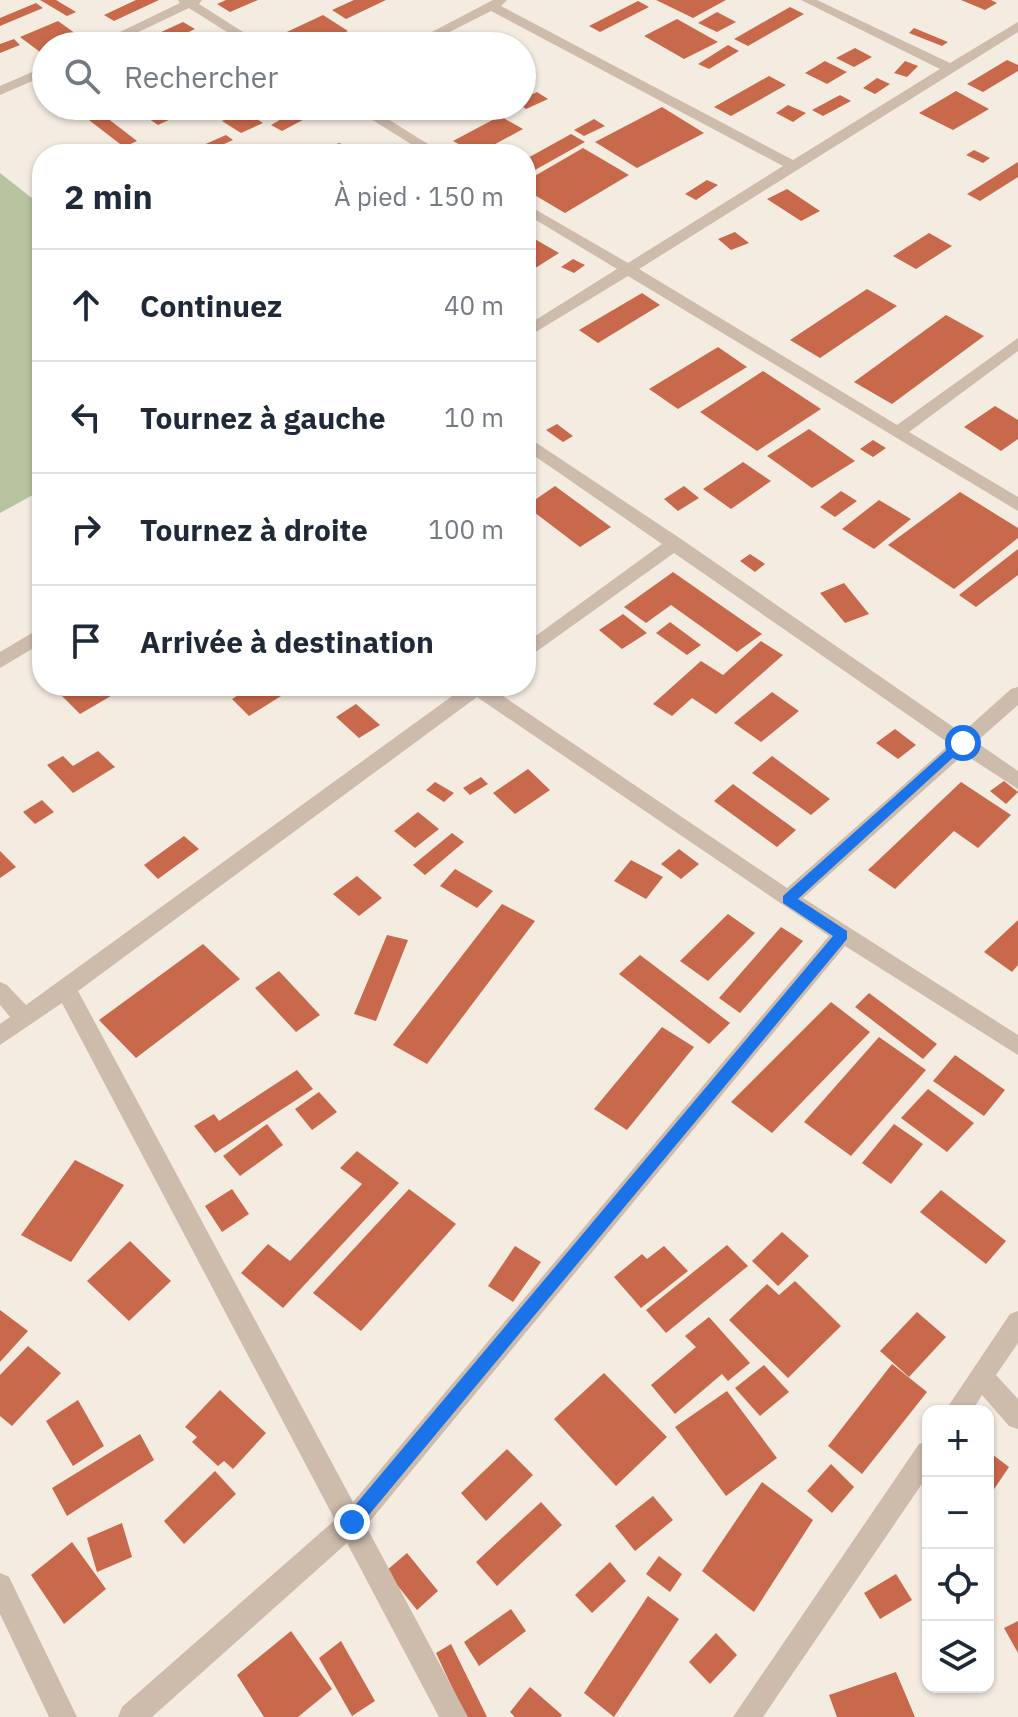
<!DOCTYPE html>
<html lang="fr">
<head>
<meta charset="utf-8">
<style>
  :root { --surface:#fff; --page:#f2f2f3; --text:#1f2937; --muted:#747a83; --line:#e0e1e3 }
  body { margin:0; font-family:"IBM Plex Sans",sans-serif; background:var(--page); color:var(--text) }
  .controls { position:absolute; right:24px; bottom:24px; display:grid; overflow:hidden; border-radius:16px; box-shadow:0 2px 6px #0004 }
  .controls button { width:72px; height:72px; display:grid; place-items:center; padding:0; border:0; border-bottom:2px solid var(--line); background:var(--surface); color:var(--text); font:40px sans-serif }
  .stop { position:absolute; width:24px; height:24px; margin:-18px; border:6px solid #1a73e8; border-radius:50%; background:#fff }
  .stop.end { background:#1a73e8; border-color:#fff; box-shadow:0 2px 8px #0008 }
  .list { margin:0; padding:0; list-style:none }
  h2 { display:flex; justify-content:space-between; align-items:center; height:104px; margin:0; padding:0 32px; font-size:34px }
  h2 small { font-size:26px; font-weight:400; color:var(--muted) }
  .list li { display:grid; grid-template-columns:52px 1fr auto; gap:24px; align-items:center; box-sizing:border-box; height:112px; padding:0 32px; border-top:2px solid var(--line) }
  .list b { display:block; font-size:30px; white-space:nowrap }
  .list em { font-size:26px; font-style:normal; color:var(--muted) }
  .icon { flex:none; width:44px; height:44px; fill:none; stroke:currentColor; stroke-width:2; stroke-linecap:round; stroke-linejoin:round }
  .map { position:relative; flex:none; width:1018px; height:1717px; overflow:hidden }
  .search { position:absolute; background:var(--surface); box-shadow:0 2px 6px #0004; left:32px; top:32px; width:504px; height:88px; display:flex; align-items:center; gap:20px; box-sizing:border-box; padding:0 28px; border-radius:44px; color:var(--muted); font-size:30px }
  .panel { position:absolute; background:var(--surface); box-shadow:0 2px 6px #0004; left:32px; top:144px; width:504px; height:552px; border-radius:32px }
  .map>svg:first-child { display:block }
  .green { fill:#b8c4a0 }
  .building { fill:#c8694b }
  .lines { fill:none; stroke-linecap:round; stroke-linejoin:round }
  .minor { fill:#cdbbac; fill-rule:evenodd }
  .route { fill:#1a73e8 }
</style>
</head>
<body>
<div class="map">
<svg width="1018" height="1717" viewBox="0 0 1018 1717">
  <rect width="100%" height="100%" fill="#f4ebe1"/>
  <path class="green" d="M0 173 42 206V490L0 513Z"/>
  <path class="building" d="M40 0H56L76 12 67 16Z
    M136 0H159L114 21 104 15Z
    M226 0H258L230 12 217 4Z
    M354 0H386L346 19 332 10Z
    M656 0H726L693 18Z
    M961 0H991L997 3 985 10Z
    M638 1 649 7 600 32 589 26Z
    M36 3 43 8 0 26V18Z
    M790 7 804 14 748 46 734 39Z
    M717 12 736 22 717 32 698 23Z
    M323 15 348 31 316 46H286L274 38Z
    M677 19 718 42 684 59 644 36Z
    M58 21 83 39 66 46H46L44 55 20 37Z
    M183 22 195 29 172 40 159 33Z
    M914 28 948 42 942 46 909 33Z
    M14 39 20 45 0 53V44Z
    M728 45 739 51 709 69 698 64Z
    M855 48 872 57 854 67 836 58Z
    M1007 60 1018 65V71L983 92 967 84Z
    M825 61 847 72 827 84 805 73Z
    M905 61 918 66 907 77 894 73Z
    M769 76 786 85 731 116 714 107Z
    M877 78 890 84 875 94 863 88Z
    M956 91 989 109 953 130 919 113Z
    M537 92 548 99 526 109 522 106V99Z
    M840 95 851 101 823 116 812 110Z
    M788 105 806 113 793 122 776 113Z
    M59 106H94L74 116Z
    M130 106H185L190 110 158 125Z
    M302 107 314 114 282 131 271 125Z
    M662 107 704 133 637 168 595 142Z
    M243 110 263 123 241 133 222 121Z
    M98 111 137 141 124 147 85 117Z
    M500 116 523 129 477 154 453 141Z
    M594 119 605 126 584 136 574 130Z
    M571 134 585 142 526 175V159Z
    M226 135 233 140 202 154 192 150Z
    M340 143 348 154H302L301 153Z
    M583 148 629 175 565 213 526 190V181Z
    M974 150 990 158 983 163 966 155Z
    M1018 162V177L980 201 967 194Z
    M707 180 718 185 696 200 685 194Z
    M787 189 820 211 801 221 767 199Z
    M735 232 749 243 731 250 718 239Z
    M929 233 952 246 916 269 893 256Z
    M526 234 559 253 526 274Z
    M573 259 585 265 574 273 561 267Z
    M867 289 897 306 820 358 790 340Z
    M642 293 660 305 598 343 579 330Z
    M946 315 984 336 892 404 854 382Z
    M718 347 747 367 678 409 649 389Z
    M763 371 821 409 757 451 700 412Z
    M995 406 1018 420V439L1001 451 964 427Z
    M557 424 573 436 563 442 546 430Z
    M809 429 855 461 812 488 767 456Z
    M873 440 886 448 873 457 860 449Z
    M743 462 771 481 731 509 703 489Z
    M555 486 611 527 580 547 526 506Z
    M684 486 699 498 678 511 664 499Z
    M841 491 857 501 835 517 820 507Z
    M960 492 1018 528V538L954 589 888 545Z
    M879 500 911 519 874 549 842 529Z
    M1018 549V575L976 607 959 595Z
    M750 554 765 564 755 572 740 561Z
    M673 572 762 634 737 652 671 605 646 623 624 607Z
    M844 583 869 614 845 623 820 593Z
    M623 614 647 633 622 649 599 630Z
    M670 622 701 645 687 655 656 633Z
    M761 641 783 655 716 714 692 698 672 716 653 704 701 661 723 675Z
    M67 686H128L80 714 58 692Z
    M252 686H297L249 716 232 699Z
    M772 692 799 711 761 742 734 723Z
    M356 704 380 725 359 738 336 717Z
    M895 729 916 745 898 759 876 743Z
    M98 751 115 767 73 793 47 765 63 756 73 766Z
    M772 756 830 799 811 815 752 773Z
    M528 769 550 790 515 814 493 793Z
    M481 777 488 784 470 795 463 788Z
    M1004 781 1018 792 1006 804 990 791Z
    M435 782 454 793 444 802 426 790Z
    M961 782 1011 815 978 848 954 831 895 889 868 870Z
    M733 784 796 830 777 847 714 801Z
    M42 800 54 812 35 824 23 812Z
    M418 812 439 829 415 848 394 831Z
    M452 833 464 842 425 875 413 865Z
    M184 836 199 849 158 879 144 865Z
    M679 849 699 864 681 879 661 864Z
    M0 851 16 867 0 878Z
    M631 860 663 877 646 899 614 881Z
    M455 869 493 891 477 908 440 886Z
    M357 876 382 898 359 916 333 894Z
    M502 904 535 921 427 1064 393 1045Z
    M728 914 755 933 708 981 680 961Z
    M1018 920V965L1012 972 984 952Z
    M781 927 803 941 740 1013 719 998Z
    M387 935 408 940 376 1021 354 1014Z
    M203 944 240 979 136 1058 99 1020Z
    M640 955 730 1023 709 1044 619 974Z
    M279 971 320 1015 296 1032 255 988Z
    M869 993 937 1044 923 1059 855 1007Z
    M831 1002 870 1032 772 1133 731 1102Z
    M662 1027 694 1047 627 1130 594 1109Z
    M879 1037 926 1070 851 1156 804 1122Z
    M955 1055 1005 1090 984 1116 933 1081Z
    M297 1070 313 1089 215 1153 194 1126 214 1114 219 1121Z
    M928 1089 974 1123 947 1152 901 1118Z
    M319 1092 337 1112 312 1130 295 1109Z
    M267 1124 283 1145 240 1176 223 1156Z
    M894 1124 923 1144 891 1184 862 1163Z
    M357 1151 399 1183 283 1308 241 1273 268 1244 290 1261 362 1184 340 1168Z
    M75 1160 124 1185 71 1262 21 1235Z
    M232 1189 249 1214 222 1232 205 1206Z
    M409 1189 456 1224 361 1331 313 1293Z
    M941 1190 1006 1241 986 1264 920 1212Z
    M782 1232 809 1256 778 1286 752 1261Z
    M130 1241 171 1281 129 1321 87 1281Z
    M727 1245 748 1266 666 1333 646 1310Z
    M515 1246 541 1262 513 1302 488 1286Z
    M664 1246 688 1271 641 1308 614 1277 642 1254 647 1259Z
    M795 1281 841 1326 788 1378 729 1320 767 1284 779 1295Z
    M0 1310 28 1331 0 1362Z
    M917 1312 946 1337 909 1377 880 1351Z
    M709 1317 750 1363 728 1381 722 1374 675 1414 651 1385 696 1347 685 1336Z
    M28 1346 61 1373 12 1426 0 1416V1375Z
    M892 1364 927 1392 862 1474 828 1446Z
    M764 1365 789 1392 760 1416 735 1388Z
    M604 1373 667 1437 616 1486 554 1419Z
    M220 1390 266 1433 233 1469 224 1461 218 1466 192 1442 197 1437 185 1427Z
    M727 1391 777 1458 726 1496 675 1427Z
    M78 1400 104 1446 73 1466 46 1421Z
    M140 1434 154 1460 67 1516 52 1488Z
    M507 1449 533 1475 486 1521 461 1493Z
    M988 1451 1009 1467 988 1498Z
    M831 1464 854 1487 832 1513 807 1491Z
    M215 1471 236 1494 184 1544 164 1521Z
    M762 1482 813 1520 754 1612 702 1571Z
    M653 1496 673 1520 635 1551 615 1526Z
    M541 1502 562 1525 497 1586 476 1562Z
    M122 1523 132 1557 97 1572 87 1538Z
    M72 1542 106 1589 64 1624 31 1575Z
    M407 1553 438 1591 417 1610 386 1571Z
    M659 1556 682 1574 670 1592 646 1574Z
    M610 1562 626 1581 592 1613 575 1595Z
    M896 1574 912 1600 880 1619 864 1593Z
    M648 1596 679 1619 614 1717 584 1693Z
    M511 1609 526 1631 479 1666 464 1642Z
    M1018 1621V1653L1004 1628Z
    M291 1631 332 1689 298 1717H264L237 1675Z
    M716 1633 737 1655 710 1684 689 1662Z
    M341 1641 375 1701 352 1716 319 1658Z
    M451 1644 487 1717H466L436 1653Z
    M896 1672 915 1717H837L829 1695Z
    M530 1687 562 1715 560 1717H515L510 1712Z"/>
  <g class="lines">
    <path class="minor" d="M178 0H202L199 4 265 46H249L189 8 109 46H91L180 3Z
      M493 0H507L501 6 793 160 940 69 801 0H817L950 63 1018 22V32L639 269 897 425 1018 338V351L909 432 1018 497V511L628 276 526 338V326L617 269 526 214V204L628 263 783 166 491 11 422 46H405Z
      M46 66V75L0 95V86Z
      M350 106H367L444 154H427Z
      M526 436 681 539 962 733 1011 689 1018 687V705L976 742 1018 771V789L964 754 803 898 1018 1035V1055L845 946 366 1526 468 1717H439L347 1543 152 1717H118L122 1707 335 1520 62 1003 0 1045V1024L10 1017 0 1005V982L7 985 26 1005 466 686H488L787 888 950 744 674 553 526 659V643L662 544 526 450ZM477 697 829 936 353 1502 78 991Z
      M42 627V643L0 668V652Z
      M1018 1311V1343L996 1375 1018 1399V1429L1009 1426 982 1395 972 1411H945L1010 1314Z
      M928 1441V1475L763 1717H733L919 1444Z
      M0 1573 9 1577 77 1717H49L0 1614Z"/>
  </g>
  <path class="route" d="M959 739 969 743 798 899 847 931V939L358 1528H346V1516L833 936 783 903V896Z"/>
</svg>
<div class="controls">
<button>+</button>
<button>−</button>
<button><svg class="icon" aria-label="locate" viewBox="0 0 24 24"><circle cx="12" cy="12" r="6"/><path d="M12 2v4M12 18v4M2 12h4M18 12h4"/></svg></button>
<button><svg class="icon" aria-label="layers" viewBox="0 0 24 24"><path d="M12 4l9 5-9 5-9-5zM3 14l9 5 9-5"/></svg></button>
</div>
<div class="stop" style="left:963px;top:743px"></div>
<div class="stop end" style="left:352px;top:1522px"></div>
<div class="search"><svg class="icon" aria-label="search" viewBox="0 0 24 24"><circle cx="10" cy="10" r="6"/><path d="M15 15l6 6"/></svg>Rechercher</div>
<section class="panel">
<h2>2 min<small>À pied · 150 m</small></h2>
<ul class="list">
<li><svg class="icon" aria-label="ahead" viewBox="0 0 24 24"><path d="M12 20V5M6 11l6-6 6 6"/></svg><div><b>Continuez</b></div><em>40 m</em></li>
<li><svg class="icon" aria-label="left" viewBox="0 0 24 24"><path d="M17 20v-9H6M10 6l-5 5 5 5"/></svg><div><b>Tournez à gauche</b></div><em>10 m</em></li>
<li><svg class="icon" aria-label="right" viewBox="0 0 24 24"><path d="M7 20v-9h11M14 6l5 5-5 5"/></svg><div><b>Tournez à droite</b></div><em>100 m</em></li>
<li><svg class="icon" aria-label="arrive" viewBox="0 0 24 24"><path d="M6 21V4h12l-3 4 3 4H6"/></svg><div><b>Arrivée à destination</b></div></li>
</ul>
</section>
</div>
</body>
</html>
